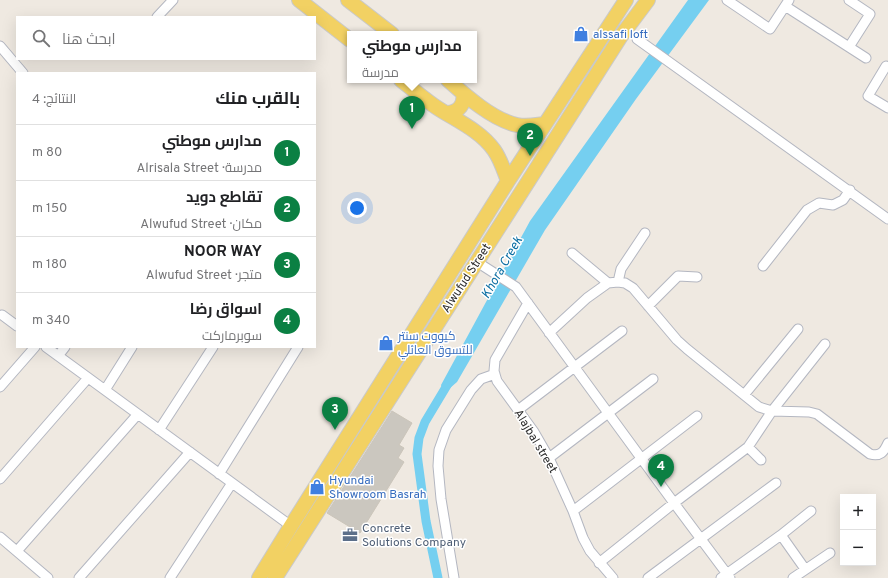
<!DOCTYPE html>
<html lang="ar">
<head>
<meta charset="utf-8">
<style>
  :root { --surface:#fff; --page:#f6f6f6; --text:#202124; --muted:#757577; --line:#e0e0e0; --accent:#0b8043 }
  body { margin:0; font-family:Overpass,Cairo,sans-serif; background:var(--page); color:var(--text); direction:rtl }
  .controls { position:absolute; right:12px; bottom:12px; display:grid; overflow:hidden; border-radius:0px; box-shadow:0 4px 16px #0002 }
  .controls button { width:36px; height:36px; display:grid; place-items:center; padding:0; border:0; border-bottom:1px solid var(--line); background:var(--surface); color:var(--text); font:20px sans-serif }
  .you { position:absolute; left:357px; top:208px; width:14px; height:14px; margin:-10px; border:3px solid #fff; border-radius:50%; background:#1a73e8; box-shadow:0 0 0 6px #1a73e833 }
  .badge { display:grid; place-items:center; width:26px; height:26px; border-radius:50%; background:var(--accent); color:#fff; font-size:13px; font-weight:700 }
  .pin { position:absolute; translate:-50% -33px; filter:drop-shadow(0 1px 2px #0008) }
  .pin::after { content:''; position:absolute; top:21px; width:14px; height:12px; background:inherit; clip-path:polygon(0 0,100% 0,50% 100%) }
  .popup { position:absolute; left:347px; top:31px; width:130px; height:52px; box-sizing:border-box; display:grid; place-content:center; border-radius:0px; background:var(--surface); filter:drop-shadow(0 1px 3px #0005); font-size:13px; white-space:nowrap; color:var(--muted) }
  .popup b { font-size:15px; color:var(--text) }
  .popup::after { content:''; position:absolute; left:50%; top:100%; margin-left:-8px; border:8px solid transparent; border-top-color:var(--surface) }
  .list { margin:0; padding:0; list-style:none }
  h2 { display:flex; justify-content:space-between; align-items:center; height:52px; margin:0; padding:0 16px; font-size:17px }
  h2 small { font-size:13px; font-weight:400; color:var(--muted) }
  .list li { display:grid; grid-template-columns:26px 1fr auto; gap:12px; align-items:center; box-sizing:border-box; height:56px; padding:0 16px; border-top:1px solid var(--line) }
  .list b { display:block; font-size:15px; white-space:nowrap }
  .list p { margin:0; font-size:13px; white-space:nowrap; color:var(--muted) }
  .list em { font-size:13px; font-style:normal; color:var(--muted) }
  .icon { flex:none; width:22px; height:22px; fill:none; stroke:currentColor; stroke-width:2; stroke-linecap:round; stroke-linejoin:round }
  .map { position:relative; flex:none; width:888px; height:578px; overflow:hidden; direction:ltr }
  .search { position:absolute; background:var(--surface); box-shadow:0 4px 16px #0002; left:16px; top:16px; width:300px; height:44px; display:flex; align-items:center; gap:10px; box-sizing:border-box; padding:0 14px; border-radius:0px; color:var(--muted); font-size:15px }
  .panel { position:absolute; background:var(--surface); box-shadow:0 4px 16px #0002; left:16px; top:72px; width:300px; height:276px; border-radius:0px; direction:rtl }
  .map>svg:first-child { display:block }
  .water { fill:#75cff0 }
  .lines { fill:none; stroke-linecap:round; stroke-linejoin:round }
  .canal { stroke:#75cff0; stroke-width:9 }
  .building { fill:#cbc7bf; stroke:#cbc5ba }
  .street-casing { stroke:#b4b7c1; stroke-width:11 }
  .primary-casing { stroke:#c9c9c9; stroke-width:16 }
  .street { stroke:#fff; stroke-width:9 }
  .primary { stroke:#f2d163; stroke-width:14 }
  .labels { text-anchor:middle; stroke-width:3; stroke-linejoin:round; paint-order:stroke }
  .shop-label { font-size:12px; fill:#366cbe; stroke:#fff; text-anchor:start }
  .street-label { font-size:12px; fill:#2e2e2e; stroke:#fff }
  .service-label { font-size:12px; fill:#4e5e75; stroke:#fff; text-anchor:start }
  .water-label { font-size:13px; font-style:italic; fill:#0d6fa3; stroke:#fff }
</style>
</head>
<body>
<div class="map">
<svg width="888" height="578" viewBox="0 0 888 578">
  <rect width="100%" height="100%" fill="#efe9e1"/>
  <path class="water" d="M688 0H709L636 99 545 230 457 382 450 388 443 391 441 385 530 221Z"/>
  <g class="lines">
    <path class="canal" d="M438 578 426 521 417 454 419 438 425 422 449 382"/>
  </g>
  <path class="building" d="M392 411 412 423 399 445 404 448 398 458 404 462 360 533 327 513Z"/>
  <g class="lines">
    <g class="street-casing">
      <path id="street" d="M727 0 770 29 789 0
        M785 6 866 58
        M157 17 173 0
        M637 39 888 219
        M0 46 23 73
        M849 47 870 14 849 0
        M886 66 868 96 888 108
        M572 253 608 283
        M477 262 516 287 674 503 730 578
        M763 266 807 210 819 203 833 205 843 200 850 190
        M618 282 621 269 645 233
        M528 303 495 360 494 371 497 381 534 432 549 458 573 511 583 538 590 551 613 578
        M648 306 678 276 697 277
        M2 315 17 326
        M549 333 587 298 608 283 618 282 625 283 633 288 677 340 687 349 759 407 772 411 809 412 817 414 870 454C880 457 884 452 888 443
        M46 347 291 526
        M58 356 65 347
        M0 387 35 347
        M105 390 132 347
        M744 395 798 329
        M518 410 622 331
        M159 430 213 347
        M748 447 761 460
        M549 458 653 379
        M219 474 298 347
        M0 479 88 378
        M573 511 697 416
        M781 535 811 511
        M0 537 48 578
        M17 551 138 414
        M599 563 674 503 748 447 772 411 825 344
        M79 578 190 452
        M170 578 232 483
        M454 578 441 499 438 466 439 450 446 430 471 390 481 379 495 374
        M648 578 776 483
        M721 578 781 535 805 569
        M793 578 830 553"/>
    </g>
    <g class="primary-casing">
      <path id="primary" d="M299 0 350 40
        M348 0 392 34
        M401 80C411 88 422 97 433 105 453 119 479 129 494 150 501 160 504 171 508 181
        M448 80C466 96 493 120 517 125 527 127 535 125 545 124
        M448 113C459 112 465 104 463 93
        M259 578 291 526 508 181 626 0
        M275 578 621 36 648 0"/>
    </g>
    <use href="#street" class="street"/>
    <use href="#primary" class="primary"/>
  </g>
  <defs>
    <g id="shop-bare" transform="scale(1.2)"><path d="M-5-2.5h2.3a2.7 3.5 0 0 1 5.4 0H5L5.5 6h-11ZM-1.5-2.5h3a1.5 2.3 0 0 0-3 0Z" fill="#3f7fe0" stroke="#fff" stroke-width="2.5" paint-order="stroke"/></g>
    <g id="office-bare" transform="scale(1.2)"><path d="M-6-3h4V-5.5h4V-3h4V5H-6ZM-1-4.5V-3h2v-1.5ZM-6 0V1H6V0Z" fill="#5c6f8a" stroke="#fff" stroke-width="2.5" paint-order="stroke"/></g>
  </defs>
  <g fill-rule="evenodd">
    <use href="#shop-bare" x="581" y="34"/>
    <use href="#shop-bare" x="386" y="343"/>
    <use href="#shop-bare" x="317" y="487"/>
    <use href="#office-bare" x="350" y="535"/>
  </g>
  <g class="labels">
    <g class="shop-label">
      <text x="593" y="38">alssafi loft</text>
      <text x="398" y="340">كيووت سنتر<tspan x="398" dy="14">للتسوق العائلي</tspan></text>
      <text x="329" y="484">Hyundai<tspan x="329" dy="14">Showroom Basrah</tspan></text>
    </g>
    <g class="street-label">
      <text transform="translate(466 278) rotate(-57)" y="4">Alwufud Street</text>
      <text transform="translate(536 441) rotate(59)" y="4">Alajbal street</text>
    </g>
    <g class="service-label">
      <text x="362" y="532">Concrete<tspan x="362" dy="14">Solutions Company</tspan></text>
    </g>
    <g class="water-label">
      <text transform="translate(501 267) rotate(-60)" y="5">Khora Creek</text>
    </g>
  </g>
</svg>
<div class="controls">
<button>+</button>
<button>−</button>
</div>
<div class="you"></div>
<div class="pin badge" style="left:412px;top:129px">1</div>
<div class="popup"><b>مدارس موطني</b>مدرسة</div>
<div class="pin badge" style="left:530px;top:156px">2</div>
<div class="pin badge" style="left:335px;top:430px">3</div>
<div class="pin badge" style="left:661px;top:487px">4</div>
<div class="search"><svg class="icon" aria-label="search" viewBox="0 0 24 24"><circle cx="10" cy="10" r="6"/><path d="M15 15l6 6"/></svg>ابحث هنا</div>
<section class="panel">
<h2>بالقرب منك<small>النتائج: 4</small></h2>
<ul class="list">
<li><span class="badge">1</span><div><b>مدارس موطني</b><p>مدرسة · Alrisala Street</p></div><em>80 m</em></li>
<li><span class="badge">2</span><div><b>تقاطع دويد</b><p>مكان · Alwufud Street</p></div><em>150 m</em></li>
<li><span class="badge">3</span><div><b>NOOR WAY</b><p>متجر · Alwufud Street</p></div><em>180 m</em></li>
<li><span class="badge">4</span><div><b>اسواق رضا</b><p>سوبرماركت</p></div><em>340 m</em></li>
</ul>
</section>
</div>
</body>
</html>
